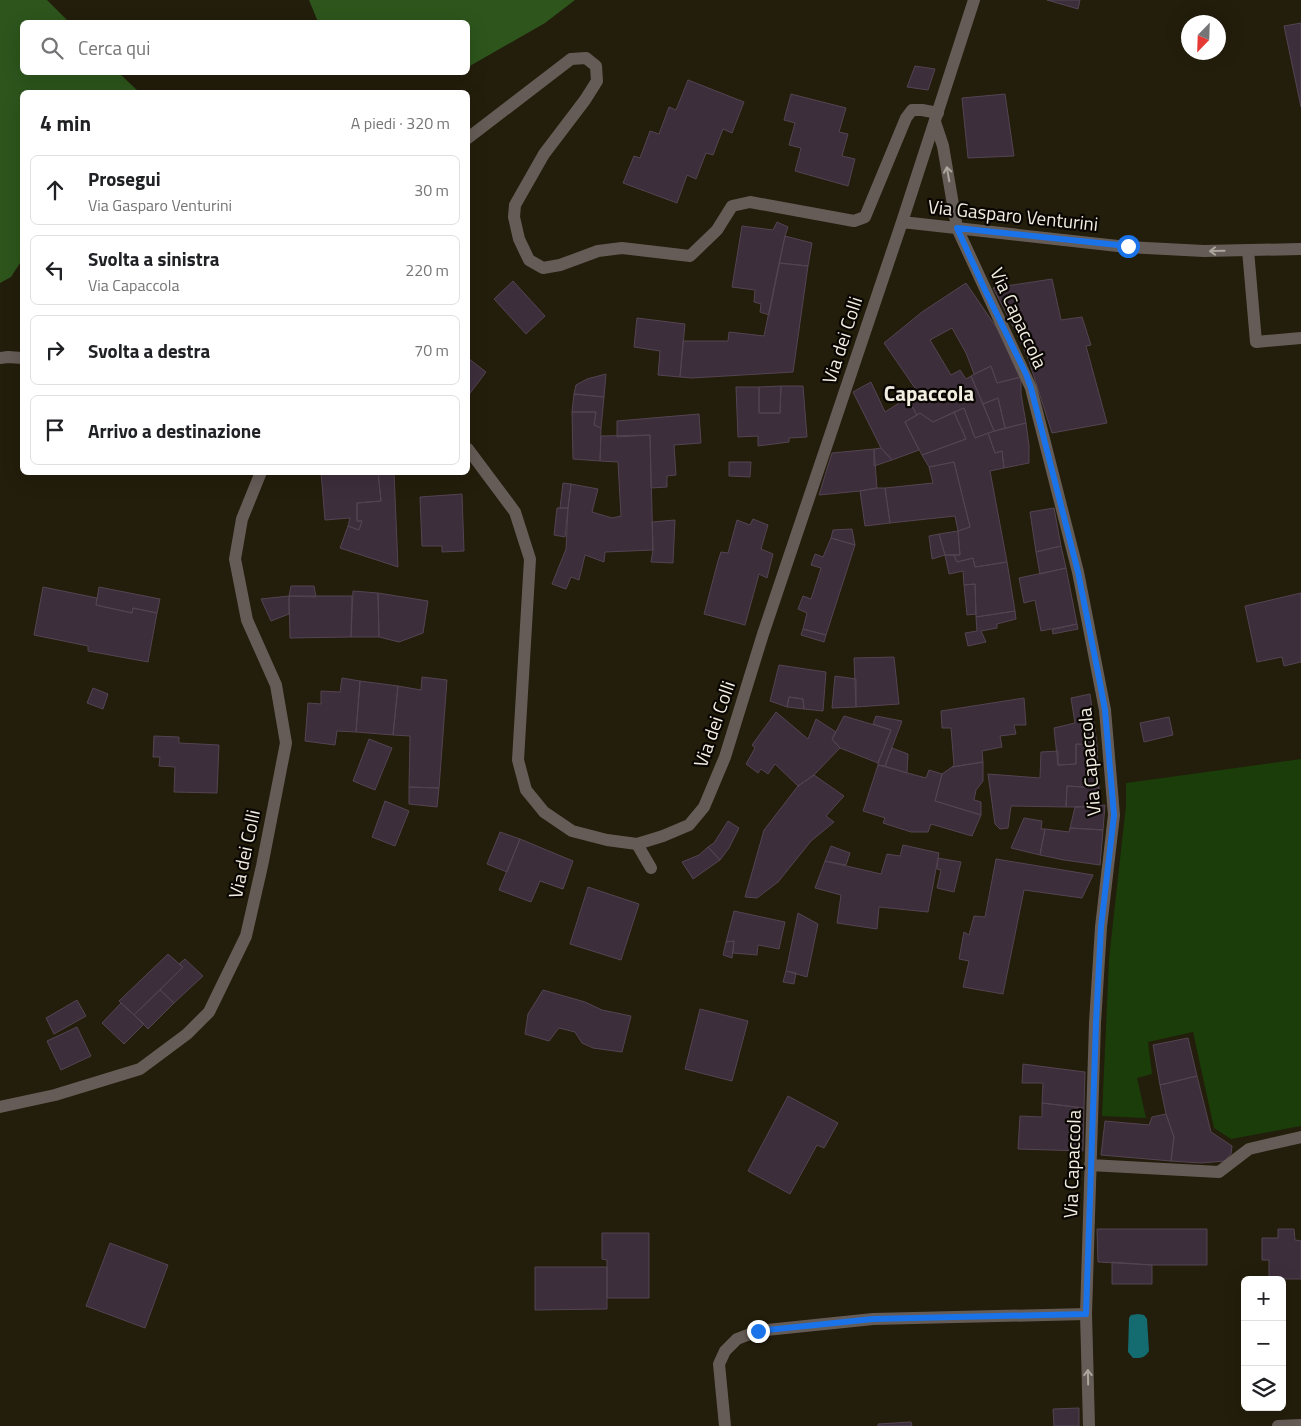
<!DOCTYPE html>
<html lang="it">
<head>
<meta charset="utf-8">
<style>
  :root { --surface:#fff; --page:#f2f2f2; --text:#202124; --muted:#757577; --line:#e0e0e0 }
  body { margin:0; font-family:"Titillium Web",sans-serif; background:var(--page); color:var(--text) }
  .controls { position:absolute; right:15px; bottom:15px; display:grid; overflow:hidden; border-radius:8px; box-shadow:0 5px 20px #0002 }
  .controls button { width:45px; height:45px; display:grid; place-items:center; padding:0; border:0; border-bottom:1px solid var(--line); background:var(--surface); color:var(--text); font:25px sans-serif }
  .compass { position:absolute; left:1181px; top:15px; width:45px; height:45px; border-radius:50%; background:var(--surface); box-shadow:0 5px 20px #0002; rotate:203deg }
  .stop { position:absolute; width:15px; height:15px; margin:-11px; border:4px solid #1a73e8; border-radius:50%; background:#fff }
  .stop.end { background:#1a73e8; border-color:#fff; box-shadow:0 1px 5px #0008 }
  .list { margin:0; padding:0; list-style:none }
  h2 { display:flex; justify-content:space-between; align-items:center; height:65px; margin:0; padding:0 20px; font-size:21px }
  h2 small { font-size:16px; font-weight:400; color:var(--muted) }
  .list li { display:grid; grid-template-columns:32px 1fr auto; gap:15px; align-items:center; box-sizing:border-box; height:70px; margin:0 10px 10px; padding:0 10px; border:1px solid var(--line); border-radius:8px }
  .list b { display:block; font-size:19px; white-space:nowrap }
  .list p { margin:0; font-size:16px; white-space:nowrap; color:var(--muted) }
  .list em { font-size:16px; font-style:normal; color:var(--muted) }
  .icon { flex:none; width:28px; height:28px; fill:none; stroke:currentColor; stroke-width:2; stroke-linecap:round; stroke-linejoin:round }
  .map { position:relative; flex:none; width:1301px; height:1426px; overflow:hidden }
  .search { position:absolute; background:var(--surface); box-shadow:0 5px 20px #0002; left:20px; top:20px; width:450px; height:55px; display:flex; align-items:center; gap:12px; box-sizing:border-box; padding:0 18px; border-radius:8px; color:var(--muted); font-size:19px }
  .panel { position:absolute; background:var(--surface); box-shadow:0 5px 20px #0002; left:20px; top:90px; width:450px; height:385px; border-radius:8px }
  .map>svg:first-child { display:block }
  .green { fill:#1b3d0a }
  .forest { fill:#2d551c }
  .water { fill:#146c70 }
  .building { fill:#3d2e3b; stroke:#544452 }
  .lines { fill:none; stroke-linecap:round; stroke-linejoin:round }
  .service { stroke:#665c57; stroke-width:12 }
  .minor { stroke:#665c57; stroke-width:12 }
  .tertiary { stroke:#665c57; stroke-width:12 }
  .oneway { stroke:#aca59c }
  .route { stroke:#1a73e8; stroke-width:6 }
  .labels { text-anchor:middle; stroke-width:4.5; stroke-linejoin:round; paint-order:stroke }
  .street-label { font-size:19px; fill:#f2eee2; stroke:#0a0703 }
  .quarter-label { font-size:21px; font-weight:bold; fill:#f2eee2; stroke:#0a0703 }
</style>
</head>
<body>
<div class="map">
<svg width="1301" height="1426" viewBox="0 0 1301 1426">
  <rect width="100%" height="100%" fill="#231d0b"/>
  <path class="green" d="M1301 759V1126L1231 1139 1214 1128 1193 1032 1148 1042 1152 1074 1137 1078 1146 1118 1102 1116 1109 959 1126 805V783Z"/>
  <path class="forest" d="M0 0H47L69 22H22V72L119 73 139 92H22V260L11 277 0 283Z
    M309 0H575L545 23 468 67V22H318Z"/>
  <path class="water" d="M1138 1314 1144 1315 1147 1319 1149 1351C1145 1358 1141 1358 1133 1358L1128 1352 1129 1318 1131 1315Z"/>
  <path class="building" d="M1047 0H1080L1078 9Z
    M1301 23V107L1284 26Z
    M915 66 935 69 928 90 907 87Z
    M688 80 744 102 732 133 723 129 713 155 706 153 696 179 687 175 677 203 623 183 634 156 640 158 650 131 659 134 669 107 676 110Z
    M791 94 846 108 839 132 848 134 842 156 855 159 848 186 795 171 801 148 789 145 795 123 784 120Z
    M1005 94 1014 156 968 158 962 98Z
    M777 222 788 227 785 236 769 315 760 312 761 304 754 302 755 290 732 287 742 226 773 230Z
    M785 236 812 243 808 266 779 263Z
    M779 263 808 266 793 372 692 378 680 377 683 341H728L729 332 764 336Z
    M1052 279 1061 320 1082 317 1091 345 1086 346 1107 423 1052 433 1028 358 1014 328 993 288Z
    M513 281 545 316 526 334 494 299Z
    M966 283 1005 340 1021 377 997 383 991 366 974 374 966 353 952 328 930 340 951 375 960 370 966 379 971 376 994 431 975 438 964 408 933 422 920 413 917 415 907 398 917 391 884 343 922 312Z
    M637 318 685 324 680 377 658 375 660 351 634 347Z
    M468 358 486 372 468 396Z
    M991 366 997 383 1021 377V394L1026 423 1005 428 998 398 983 404 971 376Z
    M606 374 604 397 574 394 576 385 587 379Z
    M871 382 885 412 907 398 917 415 905 422 919 450 892 460 881 448 853 392Z
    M781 386H803L807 437 789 438V442L758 446V436L738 437 736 387H759V413H780Z
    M781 386 780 413H759V387Z
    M574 394 604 397 601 428 594 425 596 412H572Z
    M998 398 1005 428 994 431 983 404Z
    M964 408 975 438 988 433 995 453 1002 451 1004 468 990 471 1007 562 975 567 973 558 957 562 954 555H960L958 531 970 527 954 462 929 467 922 455 966 439 954 412Z
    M572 412H596L594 425 601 428 600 461 573 459Z
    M954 412 966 439 922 455 905 422 920 413 933 422Z
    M699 414 701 443 674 445 676 475 667 476V487L651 488 650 435 617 437V421Z
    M1026 423 1029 446V463L1004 468 1002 451 995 453 988 433Z
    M650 435 653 550 605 552 604 562 585 555 579 580 571 577 566 589 552 584 566 549 568 508 571 484 598 489 592 512 612 518 621 516 618 462 600 461 601 436Z
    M881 448 892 460 874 466V449Z
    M874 449 877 488 860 491 819 495 832 453Z
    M729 462H751L750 477 729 476Z
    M954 462 970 527 958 531 955 516 890 523 885 488 933 483 929 467Z
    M321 472H378L381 501 357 503V521H362L359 530 348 526 350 518 325 520Z
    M378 472H394L398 567 340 548 348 526 359 530 362 521H357V503L381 501Z
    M563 483 571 484 568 508H560Z
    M877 488H885L890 523 865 526 860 491Z
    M462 494 464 551 442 552V546H422L420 497Z
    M557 508H568L565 537 554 535Z
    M1054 508 1061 546 1036 552 1030 512Z
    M753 519 768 525 761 549 773 554 767 578 759 574 745 625 704 614 718 561 721 552 728 553 737 520 750 525Z
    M675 520 673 563 651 562 653 550 652 522Z
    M852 529 855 545 831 538 833 530Z
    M958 531 960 555H945L939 534Z
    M939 534 945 555 932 559 929 536Z
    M831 538 855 545 826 635 803 629 807 613 798 609 803 596 811 599 821 568 811 565 815 554 823 557Z
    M1061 546 1066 568 1040 574 1036 552Z
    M945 555H954L957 562 973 558 975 567 1007 562 1015 611 976 617 975 584 964 585 963 571 949 574Z
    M1066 568 1077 624 1041 631 1035 600 1024 603 1019 578Z
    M975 584 976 614 967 615 964 585Z
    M291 586H314L316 597 289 596Z
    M43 587 97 598 96 605 132 613 133 608 157 613 148 662 88 651V646L34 635Z
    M99 587 160 599 157 613 133 608 132 613 96 605Z
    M353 591 378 593 379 637H351Z
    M378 593 428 601 423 633 399 642 379 637Z
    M1301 593V662L1284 666 1282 657 1257 662 1245 606Z
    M289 596H352L351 637 290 638Z
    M289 596V614L271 621 261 599Z
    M1015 611 1016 619 997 624V628L981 631 986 642 968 646 965 633 977 631 976 617Z
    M1077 624 1078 629 1053 634 1052 630Z
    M803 629 826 635 824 642 801 635Z
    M894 657 899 704 856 707 854 658Z
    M779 665 826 672 823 711 804 709 803 699 789 697 787 707 770 701Z
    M835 676 856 679V707L832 708Z
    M422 677 447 680 439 788 409 787 410 736 393 735 398 686 421 690Z
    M342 678 360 681 356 732 337 731 335 745 305 741 308 703 321 704V691L340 692Z
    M360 681 398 686 393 735 356 732Z
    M93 688 108 694 103 709 87 703Z
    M1090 694 1097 745 1076 744V764L1058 765 1054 728 1075 723 1071 698Z
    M789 697 803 699 804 709 787 707Z
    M1024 698 1026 725H1014L1016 734 1000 736 1002 747 982 751 983 762 952 767 954 765 951 728H942L941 711Z
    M776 712 808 739 816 719 836 732 832 739 840 748 814 775 798 786 775 764 768 774 761 769 758 773 746 764 755 748 752 745Z
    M844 716 891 730 878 763 840 748 832 739Z
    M876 716 902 721 885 766 878 765V763L891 730 873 724Z
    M1169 717 1173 735 1144 742 1140 723Z
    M154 736 179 737V743L219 745 217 793 174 792 175 767 159 766 160 757H153Z
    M369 739 392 748 375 790 353 781Z
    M1076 744 1097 745 1099 788 1067 786 1066 807 1011 806 1008 828 1000 829 995 824 988 774 1040 778 1041 752 1058 751V765L1076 764Z
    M892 748 908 754 907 773 885 766Z
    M983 762V781L976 790 974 800 981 802V815L935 801 942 774 952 767Z
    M878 765 926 778 929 770 942 774 935 801 981 815 972 836 931 824 928 832H911L883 823 885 818 863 811Z
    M814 775 844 796 826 816 834 822 811 841 778 882 757 898 745 897 764 830 798 786Z
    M1067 786 1099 788 1100 807H1066Z
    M409 787 439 788 437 807 409 804Z
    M385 801 409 811 395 846 372 837Z
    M1105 805 1103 830 1070 828 1075 807Z
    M1024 818 1042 821 1041 829H1045L1040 855 1011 848Z
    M728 821 739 828 729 848 720 860 708 847 714 843Z
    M1070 828 1103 830 1100 865 1064 860 1040 855 1045 829 1069 832Z
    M500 832 520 839 507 872 487 864Z
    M520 839 573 861 563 889 540 881 531 902 499 890Z
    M903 845 939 853 928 912 879 907 877 929 837 923 841 895 815 888 825 861 881 874 887 854 900 856Z
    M831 846 850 853 846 865 825 861Z
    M708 847 720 860 693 879 682 862 699 855Z
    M938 858 961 862 954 892 937 888 941 870 937 869Z
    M996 859 1093 875 1082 898 1024 890 1003 994 963 987 969 961 959 959 964 932 969 935 974 916 985 917Z
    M588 887 639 904 621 960 570 944Z
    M734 911 785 922 779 949 758 945 757 955 733 953 734 941 726 942Z
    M798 913 818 924 807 977 786 971Z
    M734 941 732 958 723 955 726 942Z
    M168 954 183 967 134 1015 119 1001Z
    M185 959 203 976 174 1003 160 990 183 967 179 964Z
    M786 971 796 973 794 984 783 982Z
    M160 990 174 1003 148 1029 134 1015Z
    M543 990 585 1002 602 1010 631 1016 622 1052 593 1048 582 1043 575 1032 559 1028 549 1041 525 1034 528 1014Z
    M77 1000 86 1016 54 1034 46 1018Z
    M121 1003 144 1024 124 1044 102 1023Z
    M700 1009 748 1021 732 1081 685 1069Z
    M77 1027 91 1056 61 1070 47 1041Z
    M1188 1038 1197 1076 1160 1085 1153 1045Z
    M1023 1064 1085 1072 1084 1108 1042 1103 1043 1083H1022Z
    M1197 1076 1211 1132 1232 1146 1231 1154 1225 1161 1201 1163 1171 1161 1174 1137 1166 1114 1160 1085Z
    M788 1096 838 1123 824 1148 817 1145 790 1194 748 1171Z
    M1042 1103 1084 1108 1083 1151 1018 1149 1020 1116 1042 1117Z
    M1166 1114 1174 1137 1171 1161 1101 1155 1105 1121 1149 1125 1152 1117Z
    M1097 1229H1207V1265H1152L1098 1262Z
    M1278 1229H1294L1295 1240 1301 1241V1279H1269V1260H1262V1238H1278Z
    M602 1233H649V1298H607V1260L602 1259Z
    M110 1243 168 1265 145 1328 86 1306Z
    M1112 1262 1152 1265V1284H1112Z
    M535 1267H607V1309L535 1310Z
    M1079 1408V1426H1054L1053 1409Z
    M911 1422 912 1426H878V1424Z"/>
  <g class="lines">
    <path class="service" d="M1248 250 1256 342 1301 338
      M0 358 8 357 22 358
      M725 1426 719 1364 725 1351 737 1339 758 1331 873 1319 1086 1314
      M1278 1426 1301 1425"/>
    <path class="minor" d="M935 122 943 146 957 228 1031 388 1078 572 1105 710 1114 815 1101 927 1095 1023 1086 1314 1089 1426
      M468 138 571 59 586 58 596 66 597 81 585 100 544 154 515 205 514 217 519 239 529 260 543 268 560 265 598 251 622 248 690 256 717 230 732 206 750 202 854 221 865 217 906 118 912 110H922L938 113
      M637 844 651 868
      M1090 1165 1219 1172 1249 1149 1301 1137"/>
    <path class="tertiary" d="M902 222 1127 247 1204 251 1301 249
      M468 449 515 512 530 559 518 760 526 790 544 812 572 831 607 840 637 844 663 836 689 825 704 807 725 757 763 634 902 222 974 0
      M0 1107 55 1095 140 1069 187 1034 209 1012 246 936 262 866 286 743 276 685 247 620 235 559 242 519 261 472"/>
  </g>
  <defs><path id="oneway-shaft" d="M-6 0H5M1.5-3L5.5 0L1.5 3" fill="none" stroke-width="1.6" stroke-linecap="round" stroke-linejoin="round" transform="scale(1.25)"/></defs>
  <g class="oneway">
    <use href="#oneway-shaft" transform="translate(948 174) rotate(-100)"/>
    <use href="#oneway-shaft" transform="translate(1217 251) rotate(179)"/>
    <use href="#oneway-shaft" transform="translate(1088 1377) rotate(-91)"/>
  </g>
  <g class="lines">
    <path class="route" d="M758 1331 873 1319 1086 1314 1096 1023 1101 927 1114 815 1105 710 1100 683 1078 572 1031 388 1026 374 985 290 957 228 1128 246"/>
  </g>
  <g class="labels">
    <g class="street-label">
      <text transform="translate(1013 215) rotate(6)" y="7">Via Gasparo Venturini</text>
      <text transform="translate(1019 318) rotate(65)" y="7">Via Capaccola</text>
      <text transform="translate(842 340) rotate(-72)" y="7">Via dei Colli</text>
      <text transform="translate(714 724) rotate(-71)" y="7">Via dei Colli</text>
      <text transform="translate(1089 762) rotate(-95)" y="7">Via Capaccola</text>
      <text transform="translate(244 854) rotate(-78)" y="7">Via dei Colli</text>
      <text transform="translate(1072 1164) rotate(-88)" y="7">Via Capaccola</text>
    </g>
    <g class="quarter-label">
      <text x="929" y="401">Capaccola</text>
    </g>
  </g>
</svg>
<div class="controls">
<button>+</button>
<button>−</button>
<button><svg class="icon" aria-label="layers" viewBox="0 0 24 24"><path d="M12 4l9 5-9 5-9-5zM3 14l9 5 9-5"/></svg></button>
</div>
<svg class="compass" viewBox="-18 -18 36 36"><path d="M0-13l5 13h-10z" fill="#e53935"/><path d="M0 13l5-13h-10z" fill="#757577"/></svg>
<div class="stop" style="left:1128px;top:246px"></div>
<div class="stop end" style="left:758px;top:1331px"></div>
<div class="search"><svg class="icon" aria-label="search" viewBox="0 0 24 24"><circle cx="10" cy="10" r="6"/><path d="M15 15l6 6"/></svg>Cerca qui</div>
<section class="panel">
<h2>4 min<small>A piedi · 320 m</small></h2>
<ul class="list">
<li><svg class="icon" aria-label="ahead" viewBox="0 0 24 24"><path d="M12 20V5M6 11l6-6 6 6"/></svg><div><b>Prosegui</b><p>Via Gasparo Venturini</p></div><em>30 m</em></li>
<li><svg class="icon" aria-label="left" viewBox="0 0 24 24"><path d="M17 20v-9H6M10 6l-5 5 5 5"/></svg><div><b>Svolta a sinistra</b><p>Via Capaccola</p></div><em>220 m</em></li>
<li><svg class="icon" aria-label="right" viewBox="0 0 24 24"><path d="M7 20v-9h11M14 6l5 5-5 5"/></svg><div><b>Svolta a destra</b></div><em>70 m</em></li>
<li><svg class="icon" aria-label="arrive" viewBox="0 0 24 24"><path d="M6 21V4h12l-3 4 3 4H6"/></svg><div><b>Arrivo a destinazione</b></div></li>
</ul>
</section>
</div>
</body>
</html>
